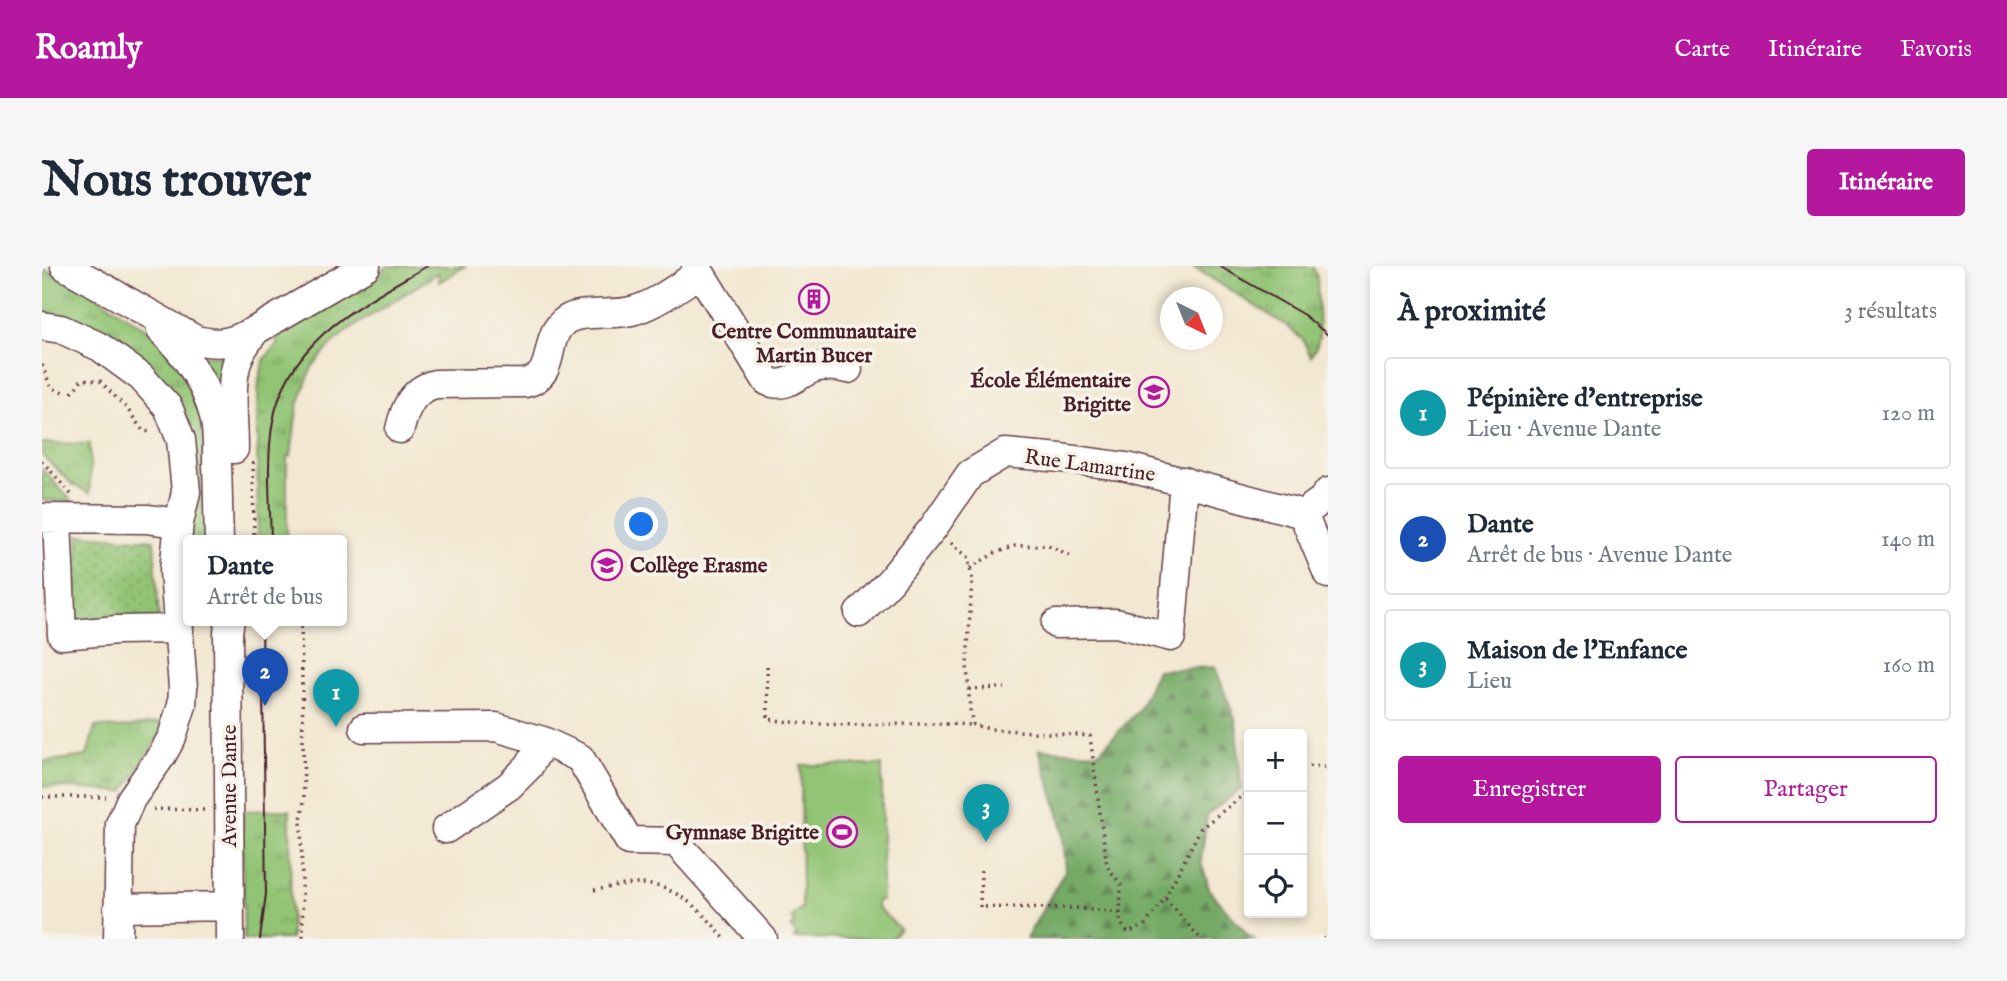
<!DOCTYPE html>
<html lang="fr">
<head>
<meta charset="utf-8">
<style>
  :root { --surface:#fff; --page:#f6f6f7; --text:#1f2937; --muted:#747a83; --line:#e0e1e3; --accent:#b5179e }
  body { margin:0; font-family:"IM FELL English",serif; background:var(--page); color:var(--text) }
  .controls { position:absolute; right:21px; bottom:21px; display:grid; overflow:hidden; border-radius:7px; box-shadow:0 4px 10px #0003 }
  .controls button { width:63px; height:63px; display:grid; place-items:center; padding:0; border:0; border-bottom:2px solid var(--line); background:var(--surface); color:var(--text); font:35px sans-serif }
  .compass { position:absolute; left:1118px; top:21px; width:63px; height:63px; border-radius:50%; background:var(--surface); box-shadow:0 4px 10px #0003; rotate:137deg }
  .you { position:absolute; left:600px; top:259px; width:24px; height:24px; margin:-18px; border:5px solid #fff; border-radius:50%; background:#1a73e8; box-shadow:0 0 0 10px #1a73e833 }
  .badge { display:grid; place-items:center; width:46px; height:46px; border-radius:50%; background:var(--accent); color:#fff; font-size:23px; font-weight:700 }
  .pin { position:absolute; translate:-50% -58px; filter:drop-shadow(0 2px 4px #0008) }
  .pin::after { content:''; position:absolute; top:37px; width:24px; height:21px; background:inherit; clip-path:polygon(0 0,100% 0,50% 100%) }
  .popup { position:absolute; left:141px; top:269px; width:164px; height:91px; box-sizing:border-box; display:grid; place-content:center; border-radius:7px; background:var(--surface); filter:drop-shadow(0 2px 5px #0005); font-size:23px; white-space:nowrap; color:var(--muted) }
  .popup b { font-size:26px; color:var(--text) }
  .popup::after { content:''; position:absolute; left:50%; top:100%; margin-left:-14px; border:14px solid transparent; border-top-color:var(--surface) }
  .list { margin:0; padding:0; list-style:none }
  h2 { display:flex; justify-content:space-between; align-items:center; height:91px; margin:0; padding:0 28px; font-size:30px }
  h2 small { font-size:23px; font-weight:400; color:var(--muted) }
  .list li { display:grid; grid-template-columns:46px 1fr auto; gap:21px; align-items:center; box-sizing:border-box; height:112px; margin:0 14px 14px; padding:0 14px; border:2px solid var(--line); border-radius:7px }
  .list b { display:block; font-size:26px; white-space:nowrap }
  .list p { margin:0; font-size:23px; white-space:nowrap; color:var(--muted) }
  .list em { font-size:23px; font-style:normal; color:var(--muted) }
  .actions { display:flex; gap:14px; padding:21px 28px }
  .actions a { flex:1; padding:16px 0; border:2px solid var(--accent); border-radius:7px; text-align:center; font-size:24px; color:var(--accent) }
  .actions .main { background:var(--accent); color:#fff }
  .icon { flex:none; width:38px; height:38px; fill:none; stroke:currentColor; stroke-width:2; stroke-linecap:round; stroke-linejoin:round }
  .map { position:relative; flex:none; width:1286px; height:673px; overflow:hidden; border-radius:7px }
  header { display:flex; align-items:center; gap:42px; box-sizing:border-box; height:98px; padding:0 35px; background:var(--accent); color:#fff }
  header strong { font-size:33px }
  nav { display:flex; gap:38px; margin-inline-start:auto; font-size:24px }
  .intro { display:flex; align-items:center; justify-content:space-between; box-sizing:border-box; height:168px; padding:0 42px }
  h1 { margin:0; font-size:49px }
  .button { padding:18px 32px; border-radius:7px; background:var(--accent); color:#fff; font-size:24px; font-weight:700 }
  main { display:flex; gap:42px; padding:0 42px }
  aside { flex:1; background:var(--surface); border-radius:7px; box-shadow:0 4px 10px #0003 }
  .map>svg:first-child { display:block }
  .grass { fill:url(#grass-tufts); stroke:#6e7250; stroke-width:2 }
  .forest { fill:url(#forest-firs); stroke:#606448; stroke-width:2 }
  .park { fill:url(#park-dots); stroke:#6e7250; stroke-width:2 }
  .pitch { fill:#92c475; stroke:#6e7250; stroke-width:2 }
  .lines { fill:none; stroke-linecap:round; stroke-linejoin:round }
  .minor-casing { stroke:#633d44; stroke-width:31 }
  .path { stroke:#633d44; stroke-width:3.5; stroke-dasharray:2 5; stroke-linecap:butt }
  .minor { stroke:#fff; stroke-width:28 }
  .tram { stroke:#4a1f2b; stroke-width:2 }
  .labels { text-anchor:middle; stroke-width:7; stroke-linejoin:round; paint-order:stroke }
  .poi-label { font-size:21px; font-weight:bold; fill:#4a1f2b; stroke:#f7f3e8; text-anchor:end }
  .street-label { font-size:21px; fill:#4a1f2b; stroke:#f7f3e8 }
</style>
</head>
<body>
<header>
<strong>Roamly</strong>
<nav><a>Carte</a><a>Itinéraire</a><a>Favoris</a></nav>
</header>
<div class="intro"><h1>Nous trouver</h1><a class="button">Itinéraire</a></div>
<main>
<div class="map">
<svg width="1286" height="673" viewBox="0 0 1286 673">
  <defs>
    <pattern id="grass-tufts" width="24" height="20" patternUnits="userSpaceOnUse" patternTransform="scale(1.75)"><rect width="24" height="20" fill="#92c475"/><path d="M3 7l-1-3M5 7V3M7 7l1-3M15 17l-1-3M17 17v-4M19 17l1-3" fill="none" stroke="#799f60"/></pattern>
    <pattern id="forest-firs" width="22" height="20" patternUnits="userSpaceOnUse" patternTransform="scale(1.75)"><rect width="22" height="20" fill="#75aa66"/><path d="M5 1l3.5 6h-7zM16 11l3.5 6h-7z" fill="#628a54"/></pattern>
    <pattern id="park-dots" width="8" height="8" patternUnits="userSpaceOnUse" patternTransform="scale(1.75)"><rect width="8" height="8" fill="#92c475"/><path d="M2 2h.1M6 6h.1" fill="none" stroke="#799f60" stroke-width="1.8" stroke-linecap="round"/></pattern>
  </defs>
  <rect width="100%" height="100%" fill="#f7f3e8"/>
  <filter id="ink" filterUnits="userSpaceOnUse"><feTurbulence type="fractalNoise" baseFrequency=".0143" numOctaves="2"/><feDisplacementMap in="SourceGraphic" scale="14" xChannelSelector="R" yChannelSelector="G"/><feConvolveMatrix kernelMatrix="1 2 1 2 8 2 1 2 1" color-interpolation-filters="sRGB"/></filter>
  <filter id="wash" filterUnits="userSpaceOnUse"><feTurbulence type="fractalNoise" baseFrequency=".00686" numOctaves="4" result="noise"/><feDisplacementMap in="SourceGraphic" scale="28" xChannelSelector="R" yChannelSelector="G"/><feGaussianBlur stdDeviation="1.57" result="paint"/><feColorMatrix in="noise" values="0 0 0 0 0 0 0 0 0 0 0 0 0 0 0 0 0 1.4 0 .05"/><feComposite in="paint" operator="in"/></filter>
  <g filter="url(#wash)">
    <rect width="100%" height="100%" fill="#f2e7d0"/>
    <path class="grass" d="M347 0H423L397 16 396 7 303 66 289 79 270 101 255 142 249 190H245V274H216L215 152 217 113 223 92 235 79V70L246 61Z
      M1150 0 1271 1 1275 11 1277 71 1275 79 1269 91 1261 74 1245 60Z
      M0 2 50 27 128 79 157 122 170 274H146L154 187 148 157 124 118 0 48Z
      M157 88 180 91 182 94 188 274Z
      M0 177 48 178V227L31 219 0 189Z
      M0 203 31 236 0 234Z
      M125 456 82 526 0 520V496L45 490 53 460 74 462Z
      M248 544 249 673H202L200 545Z"/>
    <path class="forest" d="M1173 401 1194 456 1199 523 1165 549 1159 596 1168 625 1207 670 1212 673H984L1024 603 1019 555 997 483 1056 487 1096 445 1115 404Z"/>
    <path class="park" d="M37 269 112 274 117 352 32 353Z"/>
    <path class="pitch" d="M759 499H840V634H835V641L858 663 849 673 752 672 755 669 749 662 753 657 749 652 760 641Z"/>
  </g>
  <g filter="url(#ink)">
    <g class="lines">
      <g class="minor-casing">
        <path id="minor" d="M23 0 154 74C180 80 191 76 214 64L324 0
          M654 0 725 115C745 124 755 108 772 102 783 99 795 101 806 103
          M0 60 19 63 58 81 99 111 126 141 139 174 144 226 137 257 132 305 141 422 140 439 130 471 120 489 89 533 78 558 76 673
          M119 64C144 88 163 116 172 150 176 165 175 182 175 198 176 223 176 249 177 274
          M358 163C363 142 370 124 393 118L483 117C517 110 499 71 524 54 541 43 572 51 593 44 616 37 637 20 658 7
          M192 183C192 157 187 118 196 93 200 82 207 73 214 64
          M1286 226 1280 234 1261 248 1286 308
          M0 252 105 253 137 257
          M15 253 20 369 75 364 137 363
          M817 347 848 315 891 262 928 208 963 187 1019 192 1085 201 1261 248
          M1014 358 1074 357 1129 371 1142 215
          M322 462 454 461 501 475 538 492 587 575 634 576 721 673
          M404 563 467 520 487 500 501 475
          M76 642 188 640
          M188 673 186 366 188 354"/>
      </g>
      <path class="path" d="M0 99 9 122 24 127
        M30 127 40 113 58 115 86 144 101 165 110 166
        M0 195 29 228
        M211 196 212 274
        M909 277 926 291 930 313 925 399 928 444 931 459 948 463 1048 470 1065 600 1079 619 1078 656 1086 667 1103 659 1123 632 1159 673
        M928 302 953 287 973 280 1006 279 1027 289
        M259 354 262 535 259 553 261 673
        M725 400 726 453C794 464 863 455 931 459
        M927 423 963 422
        M1260 500 1286 501
        M0 531H64
        M111 543 163 544
        M939 604 938 641 1034 642 1078 647
        M552 624C567 622 582 618 597 618 635 618 661 646 683 673
        M1123 632 1159 562 1207 525
        M1282 673 1286 672"/>
      <use href="#minor" class="minor"/>
      <path class="tram" d="M1177 0 1262 49 1286 69
        M229 274C228 235 224 194 231 155 246 73 320 38 385 0
        M218 673 224 628 220 354"/>
    </g>
  </g>
  <defs>
    <g id="building-ring" transform="scale(1.575)"><circle r="9.5" fill="#f7f3e8" stroke="#b5179e" stroke-width="1.5"/><path d="M-4-6H4V6H1V3H-1V6H-4ZM-2.5-4.3h1.7v1.8h-1.7ZM.8-4.3h1.7v1.8H.8ZM-2.5-1h1.7V.8h-1.7ZM.8-1h1.7V.8H.8Z" fill="#b5179e"/></g>
    <g id="school-ring" transform="scale(1.575)"><circle r="9.5" fill="#f7f3e8" stroke="#b5179e" stroke-width="1.5"/><path d="M0-5L7-2L0 1L-7-2ZM-4 1L0 2.5L4 1V4Q0 6-4 4Z" fill="#b5179e"/></g>
    <g id="stadium-ring" transform="scale(1.575)"><circle r="9.5" fill="#f7f3e8" stroke="#b5179e" stroke-width="1.5"/><path d="M0-5a6.5 5 0 1 0 0 10a6.5 5 0 1 0 0-10ZM-3.5-1.8h7v3.6h-7Z" fill="#b5179e"/></g>
  </defs>
  <g fill-rule="evenodd">
    <use href="#building-ring" x="772" y="33"/>
    <use href="#school-ring" x="1112" y="126"/>
    <use href="#school-ring" x="565" y="299"/>
    <use href="#stadium-ring" x="800" y="566"/>
  </g>
  <g class="labels">
    <g class="poi-label">
      <text x="772" y="72" text-anchor="middle">Centre Communautaire<tspan x="772" dy="24">Martin Bucer</tspan></text>
      <text x="1089" y="121">École Élémentaire<tspan x="1089" dy="24">Brigitte</tspan></text>
      <text x="588" y="306" text-anchor="start">Collège Erasme</text>
      <text x="777" y="573">Gymnase Brigitte</text>
    </g>
    <g class="street-label">
      <text transform="translate(1048 199) rotate(8)" y="7">Rue Lamartine</text>
      <text transform="translate(187 520) rotate(-90)" y="7">Avenue Dante</text>
    </g>
  </g>
</svg>
<div class="controls">
<button>+</button>
<button>−</button>
<button><svg class="icon" aria-label="locate" viewBox="0 0 24 24"><circle cx="12" cy="12" r="6"/><path d="M12 2v4M12 18v4M2 12h4M18 12h4"/></svg></button>
</div>
<svg class="compass" viewBox="-18 -18 36 36"><path d="M0-13l5 13h-10z" fill="#e53935"/><path d="M0 13l5-13h-10z" fill="#747a83"/></svg>
<div class="you"></div>
<div class="pin badge" style="left:294px;top:461px;background:#0f9aa8">1</div>
<div class="pin badge" style="left:223px;top:440px;background:#1a4fb4">2</div>
<div class="popup"><b>Dante</b>Arrêt de bus</div>
<div class="pin badge" style="left:944px;top:576px;background:#0f9aa8">3</div>
</div>
<aside>
<h2>À proximité<small>3 résultats</small></h2>
<ul class="list">
<li><span class="badge" style="background:#0f9aa8">1</span><div><b>Pépinière d'entreprise</b><p>Lieu · Avenue Dante</p></div><em>120 m</em></li>
<li><span class="badge" style="background:#1a4fb4">2</span><div><b>Dante</b><p>Arrêt de bus · Avenue Dante</p></div><em>140 m</em></li>
<li><span class="badge" style="background:#0f9aa8">3</span><div><b>Maison de l'Enfance</b><p>Lieu</p></div><em>160 m</em></li>
</ul>
<div class="actions"><a class="main">Enregistrer</a><a>Partager</a></div>
</aside>
</main>
</body>
</html>
